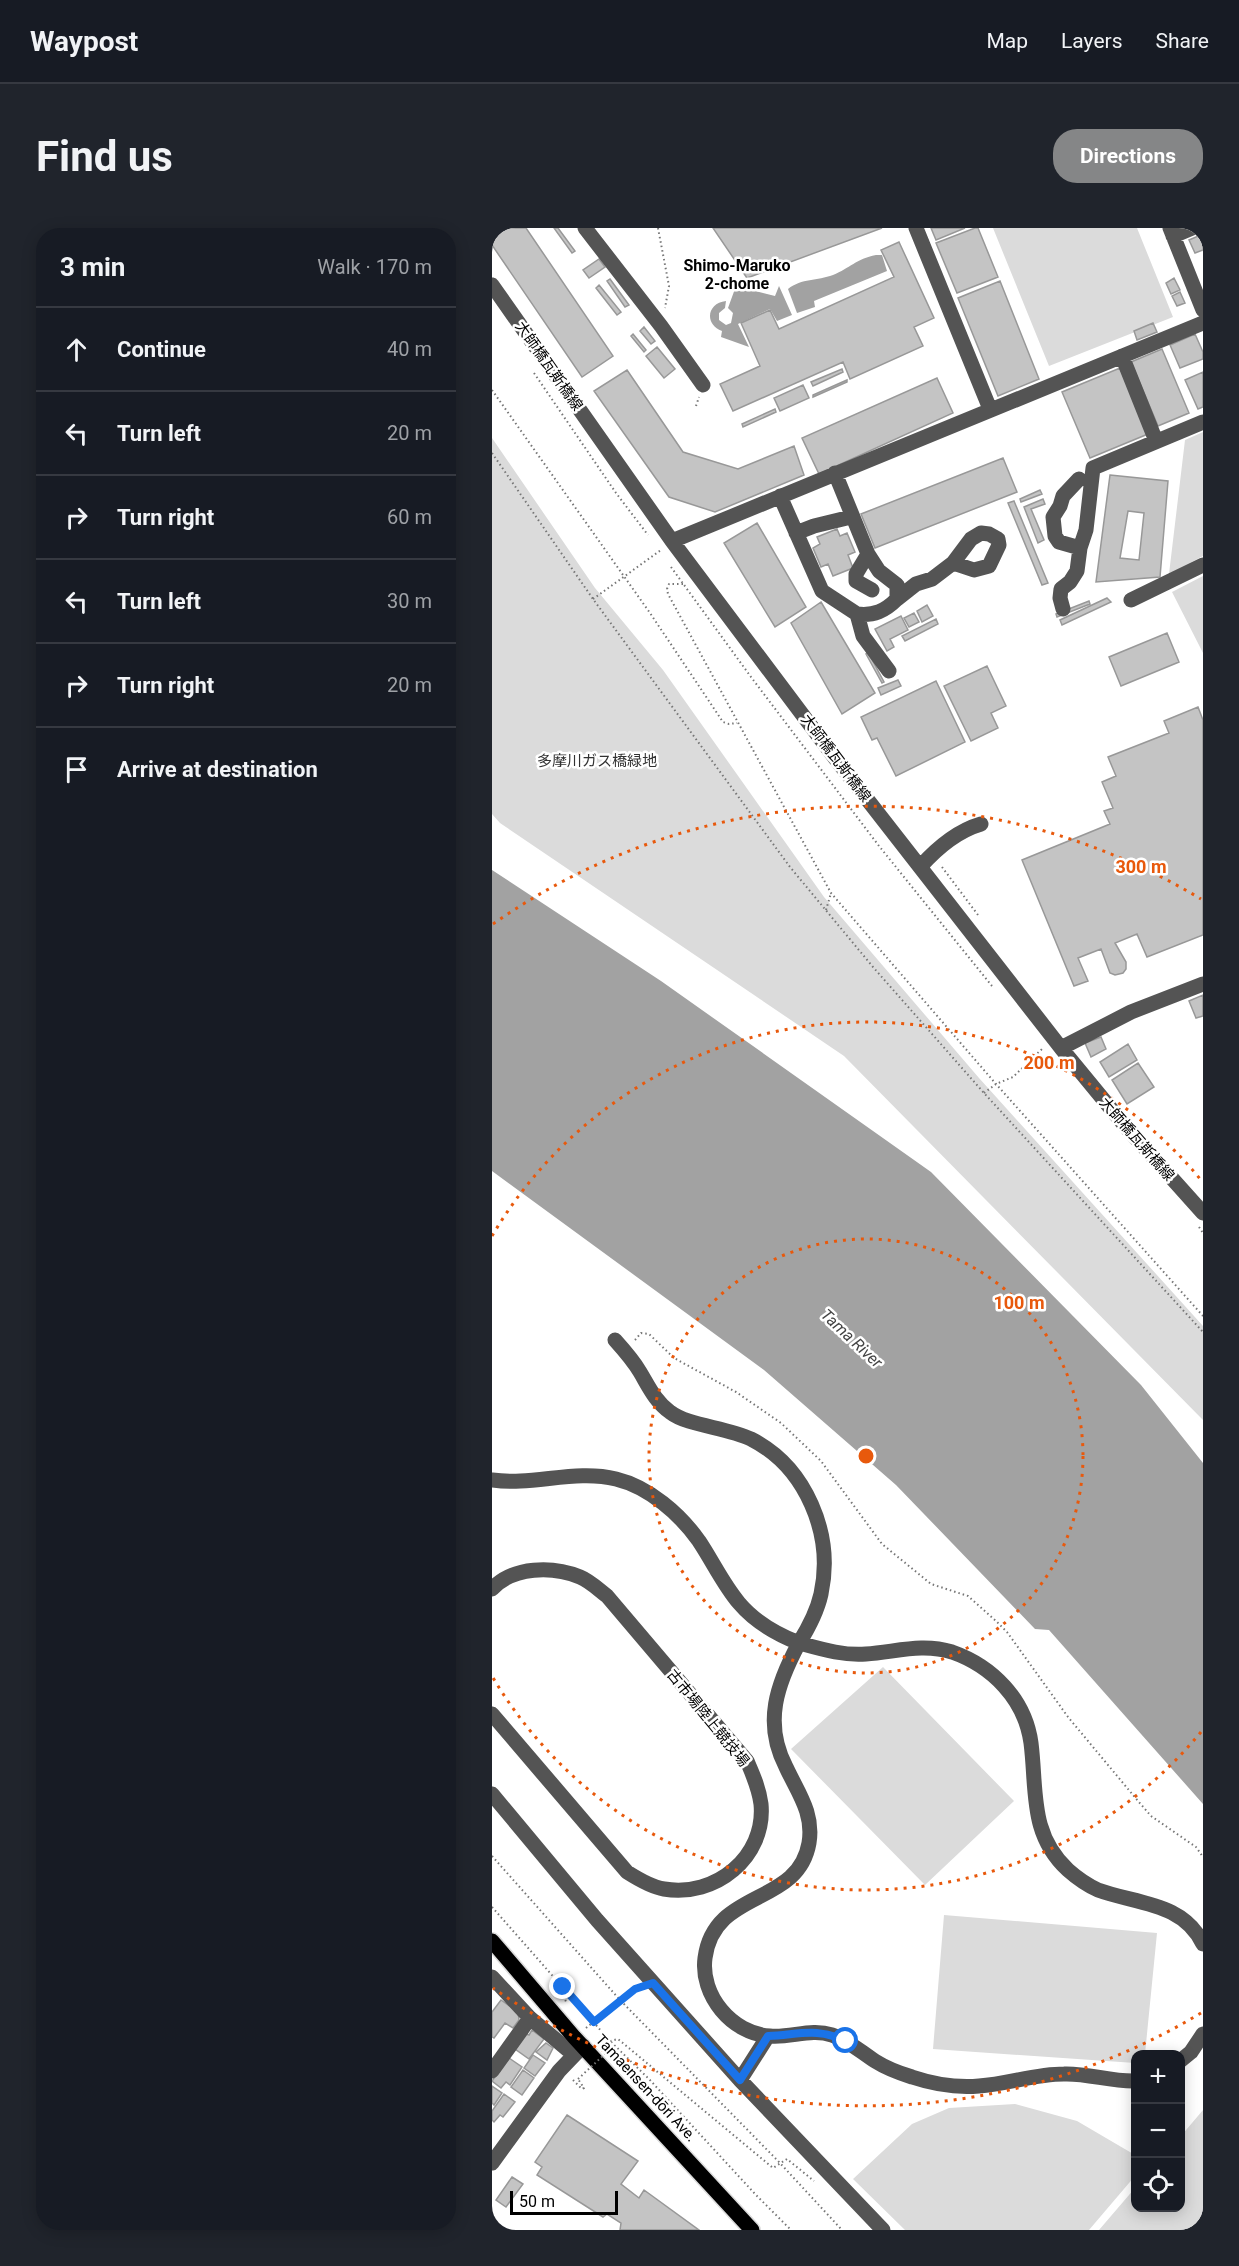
<!DOCTYPE html>
<html lang="en">
<head>
<meta charset="utf-8">
<style>
  :root { --surface:#171b24; --page:#20242c; --text:#f1f3f6; --muted:#9ea1a6; --line:#363941; --accent:#858687 }
  body { margin:0; font-family:Roboto,"Noto Sans JP",sans-serif; background:var(--page); color:var(--text) }
  .controls { position:absolute; right:18px; bottom:18px; display:grid; overflow:hidden; border-radius:12px; box-shadow:0 3px 15px #0003 }
  .controls button { width:54px; height:54px; display:grid; place-items:center; padding:0; border:0; border-bottom:2px solid var(--line); background:var(--surface); color:var(--text); font:30px sans-serif }
  .scale { position:absolute; left:18px; bottom:15px; width:108px; box-sizing:border-box; padding-left:6px; border:3px solid #000; border-top:0; font-size:16px; line-height:21px; white-space:nowrap; color:#000; -webkit-text-stroke:4px #fff; paint-order:stroke }
  .stop { position:absolute; width:18px; height:18px; margin:-14px; border:4px solid #1a73e8; border-radius:50%; background:#fff }
  .stop.end { background:#1a73e8; border-color:#fff; box-shadow:0 2px 6px #0008 }
  .list { margin:0; padding:0; list-style:none }
  h2 { display:flex; justify-content:space-between; align-items:center; height:78px; margin:0; padding:0 24px; font-size:26px }
  h2 small { font-size:20px; font-weight:400; color:var(--muted) }
  .list li { display:grid; grid-template-columns:39px 1fr auto; gap:18px; align-items:center; box-sizing:border-box; height:84px; padding:0 24px; border-top:2px solid var(--line) }
  .list b { display:block; font-size:22px; white-space:nowrap }
  .list em { font-size:20px; font-style:normal; color:var(--muted) }
  .icon { flex:none; width:33px; height:33px; fill:none; stroke:currentColor; stroke-width:2; stroke-linecap:round; stroke-linejoin:round }
  .map { position:relative; flex:none; width:711px; height:2002px; overflow:hidden; border-radius:24px }
  header { display:flex; align-items:center; gap:36px; box-sizing:border-box; height:84px; padding:0 30px; background:var(--surface); border-bottom:2px solid var(--line) }
  header strong { font-size:28px }
  nav { display:flex; gap:33px; margin-inline-start:auto; font-size:21px }
  .intro { display:flex; align-items:center; justify-content:space-between; box-sizing:border-box; height:144px; padding:0 36px }
  h1 { margin:0; font-size:42px }
  .button { padding:15px 27px; border-radius:24px; background:var(--accent); color:#fff; font-size:21px; font-weight:700 }
  main { display:flex; gap:36px; padding:0 36px }
  aside { flex:1; background:var(--surface); border-radius:24px; box-shadow:0 3px 15px #0003 }
  .map>svg:first-child { display:block }
  .green { fill:#dbdbdb }
  .water { fill:#a2a2a2 }
  .building { fill:#c4c4c4; stroke:#989898; stroke-width:1.5; fill-rule:evenodd }
  .lines { fill:none; stroke-linecap:round; stroke-linejoin:round }
  .major-casing { stroke:#dbdbdb; stroke-width:18 }
  .path { stroke:#767676; stroke-width:2; stroke-dasharray:1.5 3; stroke-linecap:butt }
  .minor { stroke:#545454; stroke-width:15 }
  .major { stroke:#000; stroke-width:15 }
  .path-bridge { stroke:#767676; stroke-width:2; stroke-dasharray:1.5 3; stroke-linecap:butt }
  .route { stroke:#1a73e8; stroke-width:8 }
  .ring { fill:none; stroke:#e8590c; stroke-width:3; stroke-dasharray:3 6 }
  .labels { text-anchor:middle; stroke-width:5; stroke-linejoin:round; paint-order:stroke }
  .street-label { font-size:15px; fill:#000; stroke:#fff }
  .park-label { font-size:15px; fill:#323232; stroke:#fff }
  .neighbourhood-label { font-size:16px; font-weight:bold; fill:#000; stroke:#fff }
  .water-label { font-size:16px; font-style:italic; fill:#434343; stroke:#fff }
  .centre { fill:#e8590c; stroke:#fff; stroke-width:3 }
  .ring-label { font-size:18px; text-anchor:middle; font-weight:bold; fill:#e8590c; stroke:#fff; stroke-width:5; stroke-linejoin:round; paint-order:stroke }
</style>
</head>
<body>
<header>
<strong>Waypost</strong>
<nav><a>Map</a><a>Layers</a><a>Share</a></nav>
</header>
<div class="intro"><h1>Find us</h1><a class="button">Directions</a></div>
<main>
<aside>
<h2>3 min<small>Walk · 170 m</small></h2>
<ul class="list">
<li><svg class="icon" aria-label="ahead" viewBox="0 0 24 24"><path d="M12 20V5M6 11l6-6 6 6"/></svg><div><b>Continue</b></div><em>40 m</em></li>
<li><svg class="icon" aria-label="left" viewBox="0 0 24 24"><path d="M17 20v-9H6M10 6l-5 5 5 5"/></svg><div><b>Turn left</b></div><em>20 m</em></li>
<li><svg class="icon" aria-label="right" viewBox="0 0 24 24"><path d="M7 20v-9h11M14 6l5 5-5 5"/></svg><div><b>Turn right</b></div><em>60 m</em></li>
<li><svg class="icon" aria-label="left" viewBox="0 0 24 24"><path d="M17 20v-9H6M10 6l-5 5 5 5"/></svg><div><b>Turn left</b></div><em>30 m</em></li>
<li><svg class="icon" aria-label="right" viewBox="0 0 24 24"><path d="M7 20v-9h11M14 6l5 5-5 5"/></svg><div><b>Turn right</b></div><em>20 m</em></li>
<li><svg class="icon" aria-label="arrive" viewBox="0 0 24 24"><path d="M6 21V4h12l-3 4 3 4H6"/></svg><div><b>Arrive at destination</b></div></li>
</ul>
</aside>
<div class="map">
<svg width="711" height="2002" viewBox="0 0 711 2002">
  <rect width="100%" height="100%" fill="#fff"/>
  <path class="green" d="M501 0H645L681 89 557 138Z
    M711 204V328L677 346 693 212Z
    M0 210 103 360 171 442 332 669 487 850 711 1098V1192L352 828 8 595 0 586Z
    M711 348V425L680 364Z
    M391 1439 522 1573 433 1657 299 1521Z
    M452 1687 665 1705 653 1826H644L643 1835 441 1821Z
    M523 1876 585 1893 643 1927V1948L597 2002H413L361 1951 420 1896 457 1880Z
    M711 1882V2002H607L643 1960 644 1980H688L689 1908Z"/>
  <path class="water" d="M384 27H390L395 43 322 73 323 79 305 85 296 61C310 50 325 53 341 47 358 40 364 31 384 27Z
    M244 58 283 68 287 58 300 87 285 93 278 81 246 96 257 119 229 109 230 103C212 96 215 75 234 73L233 80 227 85V92L234 97 239 95 241 85 236 80Z
    M0 642 169 753 439 944 649 1157 711 1235V1576L557 1402 543 1401 404 1257 272 1142 0 943Z"/>
  <path class="building" d="M0 0H34L121 128 90 149 0 17Z
    M62 0H66L83 23 80 25Z
    M221 0H390L255 50Z
    M439 0H473L444 12Z
    M483 0H486L506 49 465 65 444 15Z
    M711 6V22L703 25 697 12Z
    M407 14 442 90 422 99 431 118 358 151 351 134 241 183 228 156 268 138 249 95 278 82 287 101 402 49 389 22Z
    M107 31 113 39 97 50 91 42Z
    M682 50 688 62 679 66 674 55Z
    M118 51 137 77 133 79 115 53Z
    M508 53 547 151 506 168 466 70Z
    M107 57 129 84 125 87 104 60Z
    M688 64 693 75 685 78 680 68Z
    M661 95 665 104 645 112 642 103Z
    M152 99 163 113 159 116 148 103Z
    M141 106 154 122 152 124 139 108Z
    M703 106 711 124V131L688 140 678 117Z
    M165 119 183 141 172 150 154 128Z
    M670 121 697 185 666 198 639 134Z
    M628 140 656 206 598 230 570 164Z
    M350 141 351 144 321 158 319 154Z
    M135 142 191 224 246 241 302 218 312 247 223 284 177 269 102 163Z
    M711 144V179L706 181 693 152Z
    M445 150 461 185 327 246 310 210Z
    M355 152V154L321 169V167Z
    M311 157 317 170 288 183 282 170Z
    M283 181 284 184 251 199 250 196Z
    M511 230 525 264 383 320 369 286Z
    M618 247 676 253 668 349 604 354ZM636 283 652 285 647 332 628 330Z
    M548 262 550 266 529 274 528 271Z
    M551 271 553 276 539 281 552 312 546 315 532 279Z
    M522 273 556 355 550 357 516 275Z
    M265 295 314 379 283 399 232 315Z
    M345 301 348 308 355 305 363 324 356 327 361 340 341 348 336 336 329 339 321 320 328 316 325 309Z
    M615 370 619 374 570 397 568 392Z
    M597 373 598 376 565 389 564 386Z
    M329 374 383 465 350 486 299 395Z
    M435 377 441 388 430 394 425 383Z
    M422 385 427 394 417 399 412 390Z
    M409 388 416 402 398 411 402 419 395 423 383 401Z
    M444 391 446 396 413 413 410 408Z
    M675 405 687 434 629 458 617 429Z
    M376 424 392 454 390 455 374 426Z
    M495 438 514 478 499 485 506 500 479 513 452 458Z
    M406 452 409 458 389 467 386 460Z
    M444 453 473 514 404 548 385 510 380 512 369 489Z
    M706 479 711 492V707L655 729 645 706 623 715 634 734V741L631 745 623 747 618 745 609 721 586 730 596 753 582 758 530 632 618 596 612 583 621 580 610 554 624 548 616 529 677 505 672 493Z
    M711 767V788L704 790 697 773Z
    M609 809 614 821 599 829 593 815Z
    M636 816 645 832 617 849 608 834Z
    M646 835 662 859 635 876 620 852Z
    M9 1772 26 1784 27 1792 21 1800 13 1795 2 1810 0 1809V1784Z
    M40 1802 52 1811 37 1831 23 1821 34 1806 37 1807Z
    M54 1815 61 1820 55 1832 44 1824Z
    M41 1827 53 1835 43 1848 32 1840Z
    M17 1830 30 1839 18 1857 14 1854 9 1860 0 1853Z
    M31 1842 42 1850 30 1867 19 1859Z
    M0 1858 10 1865 2 1877 0 1875Z
    M12 1866 23 1874 11 1889 8 1887 2 1894 0 1892V1883Z
    M75 1887 146 1933 129 1956 147 1970 152 1962 207 2002H128L129 1995 115 1986 111 1989 45 1947 50 1939 43 1934Z
    M20 1949 31 1956 14 1979 4 1972Z"/>
  <g class="lines">
    <g class="major-casing">
      <path id="major" d="M0 1713 82 1809 260 2002"/>
    </g>
    <path class="path" d="M166 0 177 58 173 80
      M42 145 124 265 156 307
      M0 162 158 385 231 494 237 496 245 495
      M204 178 207 169
      M0 225 101 371 298 639 381 739 492 865 711 1104
      M179 339 259 449 387 618 500 758
      M191 356H177L175 361 176 366 339 665 504 856 711 1088
      M101 371 169 322
      M450 639 486 687
      M334 682 339 665
      M492 865 504 856 521 849 550 821
      M707 999 711 1005
      M143 1112 149 1105 157 1106 182 1130 244 1164 289 1195 329 1233 390 1316 439 1356 476 1368 504 1393 515 1404 576 1489 646 1573 659 1588 704 1619 711 1629
      M0 1628 128 1772 287 1934 350 2002
      M0 1679 118 1813 157 1851 264 1967 299 2002
      M71 1759V1767L75 1776
      M94 1800 128 1772 147 1760
      M118 1813 126 1811 281 1940 295 1931 322 1953
      M81 1852 90 1861 92 1860 86 1851"/>
    <path class="minor" d="M93 0 169 98 211 157
      M424 0 498 181
      M678 0 711 82
      M681 8 700 0
      M0 57 180 313 343 530 569 820 634 899 711 985
      M630 128 664 213
      M343 245 376 326 387 343 405 357V371C393 383 382 388 365 386
      M587 251 571 268 568 278 561 289 563 308 567 314 588 320
      M288 268 330 363 365 386 371 408 397 443
      M304 305 322 298 359 289
      M180 313 711 95
      M376 326 364 346V353L380 362
      M405 371 424 356 440 351 461 335 479 311 489 305 497 306 506 311 507 317 497 338 482 342 461 335
      M639 372 711 337
      M571 381 568 370 569 361 578 354 585 343 588 320 594 302 601 240 711 194
      M428 639C445 620 465 603 489 596
      M569 820 639 784 711 756
      M0 1252C41 1258 83 1241 124 1251 157 1259 188 1286 207 1313 221 1334 231 1356 247 1375 263 1394 284 1406 307 1415 317 1399 325 1384 329 1366 342 1306 314 1239 259 1211 234 1199 196 1198 178 1184 163 1173 157 1159 148 1144 141 1132 132 1122 123 1112
      M0 1361C21 1338 61 1338 88 1349 98 1353 107 1362 115 1368L255 1533C261 1547 267 1560 269 1576 274 1629 223 1670 172 1661 159 1659 146 1651 135 1644L0 1486
      M0 1566 105 1692 248 1852 391 2002
      M0 1749 38 1790 82 1827
      M688 1833 699 1824 711 1806
      M0 1843 38 1790
      M248 1852 276 1808
      M644 1853C619 1854 596 1845 572 1846 543 1846 516 1856 487 1858 464 1860 441 1856 420 1849 407 1845 394 1840 383 1833 369 1824 356 1812 340 1807 319 1800 299 1810 278 1808 240 1806 208 1767 213 1730 222 1660 306 1679 317 1615 322 1585 306 1565 294 1539 271 1495 285 1456 307 1415 329 1421 352 1428 374 1426 404 1424 430 1415 460 1424 500 1438 533 1471 539 1515 545 1562 537 1606 576 1642 585 1650 595 1657 606 1662 644 1676 691 1674 711 1716
      M0 1935 67 1843 91 1818"/>
    <use href="#major" class="major"/>
    <path class="path-bridge" d="M86 1851 114 1825"/>
  </g>
  <g class="lines">
    <path class="route" d="M71 1759 102 1794 143 1761 161 1755 248 1852 276 1808C306 1807 325 1799 354 1813"/>
  </g>
  <g class="ring">
    <circle cx="374" cy="1228" r="217"/>
    <path d="M709 1504A434 434 0 0 1 0 1448M0 1008A434 434 0 0 1 709 952"/>
    <path d="M709 1785A650 650 0 0 1 1 1760M1 696A650 650 0 0 1 709 671"/>
  </g>
  <g class="labels">
    <g class="street-label">
      <text transform="translate(57 138) rotate(55)" y="5">大師橋瓦斯橋線</text>
      <text transform="translate(344 530) rotate(53)" y="5">大師橋瓦斯橋線</text>
      <text transform="translate(645 911) rotate(49)" y="5">大師橋瓦斯橋線</text>
      <text transform="translate(216 1490) rotate(51)" y="5">古市場陸上競技場</text>
      <text transform="translate(154 1860) rotate(47)" y="5">Tamaensen-dōri Ave.</text>
    </g>
    <g class="park-label">
      <text x="105" y="538">多摩川ガス橋緑地</text>
    </g>
    <g class="neighbourhood-label">
      <text x="245" y="43">Shimo-Maruko<tspan x="245" dy="18">2-chome</tspan></text>
    </g>
    <g class="water-label">
      <text transform="translate(360 1110) rotate(43)" y="6">Tama River</text>
    </g>
  </g>
  <circle cx="374" cy="1228" r="9" class="centre"/>
  <g class="ring-label">
    <text x="649" y="645">300 m</text>
    <text x="557" y="841">200 m</text>
    <text x="527" y="1081">100 m</text>
  </g>
</svg>
<div class="controls">
<button>+</button>
<button>−</button>
<button><svg class="icon" aria-label="locate" viewBox="0 0 24 24"><circle cx="12" cy="12" r="6"/><path d="M12 2v4M12 18v4M2 12h4M18 12h4"/></svg></button>
</div>
<div class="scale">50 m</div>
<div class="stop" style="left:354px;top:1813px"></div>
<div class="stop end" style="left:71px;top:1759px"></div>
</div>
</main>
</body>
</html>
